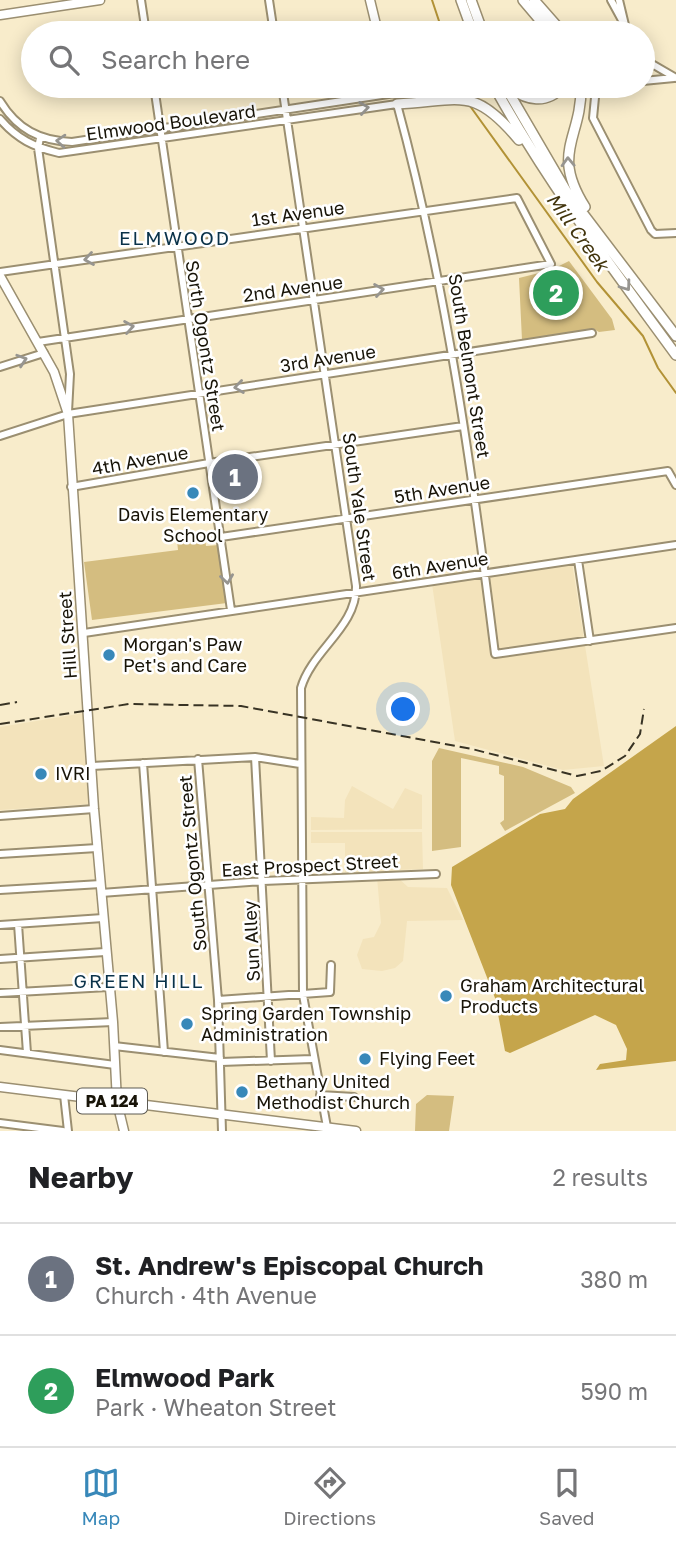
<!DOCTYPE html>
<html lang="en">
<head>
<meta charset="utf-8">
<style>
  :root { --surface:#fff; --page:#f2f2f2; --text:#202124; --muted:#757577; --line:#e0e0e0; --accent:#3888b9 }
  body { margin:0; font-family:"Golos Text",sans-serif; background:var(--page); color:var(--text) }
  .you { position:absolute; left:404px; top:710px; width:24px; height:24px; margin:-18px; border:5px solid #fff; border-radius:50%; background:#1a73e8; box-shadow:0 0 0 10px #1a73e833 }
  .badge { display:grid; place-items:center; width:46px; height:46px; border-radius:50%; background:var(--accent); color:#fff; font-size:23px; font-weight:700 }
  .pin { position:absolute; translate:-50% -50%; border:4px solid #fff; box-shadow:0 2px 7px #0006 }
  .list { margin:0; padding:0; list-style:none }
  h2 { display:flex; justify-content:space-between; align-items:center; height:91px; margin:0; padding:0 28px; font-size:30px }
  h2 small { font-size:23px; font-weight:400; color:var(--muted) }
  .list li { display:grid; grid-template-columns:46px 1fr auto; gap:21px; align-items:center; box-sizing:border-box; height:112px; padding:0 28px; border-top:2px solid var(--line) }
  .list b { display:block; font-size:26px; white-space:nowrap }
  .list p { margin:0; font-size:23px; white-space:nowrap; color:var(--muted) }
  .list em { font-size:23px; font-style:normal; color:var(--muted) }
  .icon { flex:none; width:38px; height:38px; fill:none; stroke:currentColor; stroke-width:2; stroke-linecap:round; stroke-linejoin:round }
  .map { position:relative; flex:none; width:676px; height:1131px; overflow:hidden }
  .search { position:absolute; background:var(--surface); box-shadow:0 4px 18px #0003; left:21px; right:21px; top:21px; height:77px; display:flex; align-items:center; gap:18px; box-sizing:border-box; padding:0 24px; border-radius:38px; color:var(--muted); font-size:26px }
  .sheet { height:315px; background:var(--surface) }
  nav { display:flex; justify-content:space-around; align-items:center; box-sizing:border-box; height:98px; border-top:2px solid var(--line); background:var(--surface); font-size:19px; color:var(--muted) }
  nav a { display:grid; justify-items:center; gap:4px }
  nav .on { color:var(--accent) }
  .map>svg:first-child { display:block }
  .built { fill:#f3e3bb }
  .green { fill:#d4bd80 }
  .forest { fill:#c5a54b }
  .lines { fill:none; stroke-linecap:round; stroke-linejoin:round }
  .stream { stroke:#b29236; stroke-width:2 }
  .minor-casing { stroke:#9b8f71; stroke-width:10 }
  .major-casing { stroke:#9b8f71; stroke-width:11 }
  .highway-casing { stroke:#9b8f71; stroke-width:12 }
  .minor { stroke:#fff; stroke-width:6 }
  .major { stroke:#fff; stroke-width:8 }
  .highway { stroke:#fff; stroke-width:9 }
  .rail { stroke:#383324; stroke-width:2; stroke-dasharray:10 5; stroke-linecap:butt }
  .oneway { stroke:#979590 }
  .poi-dot { fill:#3888b9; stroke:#fff; stroke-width:2.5 }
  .labels { text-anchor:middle; stroke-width:5; stroke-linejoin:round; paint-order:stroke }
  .shield { fill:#fff; stroke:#5d5a52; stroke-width:2 }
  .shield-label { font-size:16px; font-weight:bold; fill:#181408 }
  .street-label { font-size:18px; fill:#181408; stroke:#fff }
  .poi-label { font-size:18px; fill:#181408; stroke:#fff; text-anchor:start }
  .water-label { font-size:19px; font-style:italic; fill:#42350d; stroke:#fff }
  .neighbourhood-label { font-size:19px; letter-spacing:2px; fill:#0a3249; stroke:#fff }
</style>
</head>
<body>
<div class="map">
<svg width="676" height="1131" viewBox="0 0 676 1131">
  <rect width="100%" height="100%" fill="#f8eccb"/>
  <path class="built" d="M572 563 604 766 563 770 455 741 432 584Z
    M84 713 90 804 0 810V727Z
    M352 786 393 809 405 788 422 795V829L311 830V817L344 818 345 800Z
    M311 832H422L423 869 345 872V843H311Z
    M377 877H397L408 887 447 888 463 920 407 921 403 961 395 968 382 971 362 969 357 955 363 939 374 937 381 923Z"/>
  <path class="green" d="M569 261 612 319 615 330 599 332 592 328 584 332 522 340 519 278 551 270Z
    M205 538 206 546 219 545 227 603 92 620 84 562 178 550 177 541Z
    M439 748 523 767 571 787 575 793 505 831 500 823 504 820V776L499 774V766L461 758V847L432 851V761Z
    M427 1095 454 1096 449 1131H415L416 1104Z"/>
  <path class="forest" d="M676 726V1061L596 1070 600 1064 626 1060 627 1049 616 1025 595 1015 510 1053 505 1051 495 998 451 885 452 867 540 814 565 809 573 799Z"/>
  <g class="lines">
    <path class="stream" d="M432 0 443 33
      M461 86 467 98
      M470 106 597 282 643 336 658 368 676 393"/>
    <g class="minor-casing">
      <path id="minor" d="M141 0 146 33
        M269 0 274 33
        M611 0 629 33
        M619 0 625 25
        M643 54 652 64 676 78
        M643 81 674 78
        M154 86 231 610
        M282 86 356 586C357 627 312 650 301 688L303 995 327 1127
        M604 86 596 87 593 118 651 230 655 234 676 233
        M0 101C17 129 40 141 72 142L395 93
        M0 119C17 139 34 147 59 153L397 104C446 284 472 469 495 654L676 628
        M40 138 38 148 70 374 68 412
        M0 272 517 198 551 264 38 342
        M0 367 44 353
        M0 436 68 414 592 333
        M71 487 209 463 463 426
        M221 537 668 471 676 485
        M578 560 590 641
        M84 633 676 545
        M255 757 271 1061
        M198 759 218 1000 222 1131
        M143 763 164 1052
        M92 766 255 757 300 764
        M0 816 94 809
        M0 854 97 848
        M0 890 101 884
        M101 893 263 881 436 874
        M18 924 27 1053
        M0 925 103 918
        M0 959 105 952
        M0 993 108 987
        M218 1000 330 992 331 965
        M0 1027 113 1022
        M114 1046 220 1058
        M0 1050 115 1065
        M221 1062 312 1059
        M64 1095 68 1131
        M320 1095 354 1097
        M0 1123 63 1131"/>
    </g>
    <g class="major-casing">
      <path id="major" d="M370 0 378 33
        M0 15 100 0
        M0 276 54 372 68 414 94 809 113 1022 117 1102 124 1131
        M0 1087 356 1131"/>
    </g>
    <g class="highway-casing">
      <path id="highway" d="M461 0 473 33
        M471 0 483 33
        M523 0 551 33
        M534 0 563 33
        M494 86C547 182 611 266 676 355
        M505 86 568 194 676 336
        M508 86C526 101 547 105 563 86
        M581 86C582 139 550 151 585 207
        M395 93 439 86
        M397 104C461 101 473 85 519 140"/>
    </g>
    <use href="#minor" class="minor"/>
    <use href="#major" class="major"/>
    <use href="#highway" class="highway"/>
    <path class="rail" d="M0 705 17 702
      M0 724 129 704 241 706 472 749 577 776 601 771 625 756 640 734 644 709"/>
  </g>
  <defs><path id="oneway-chevron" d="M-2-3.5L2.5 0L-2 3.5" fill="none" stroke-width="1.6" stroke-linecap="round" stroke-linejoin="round" transform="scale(1.75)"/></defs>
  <g class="oneway">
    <use href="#oneway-chevron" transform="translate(364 108) rotate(-8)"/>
    <use href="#oneway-chevron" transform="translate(61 141) rotate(-176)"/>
    <use href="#oneway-chevron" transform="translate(568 162) rotate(-92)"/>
    <use href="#oneway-chevron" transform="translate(89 259) rotate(171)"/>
    <use href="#oneway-chevron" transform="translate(626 286) rotate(54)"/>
    <use href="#oneway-chevron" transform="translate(379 290) rotate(-9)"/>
    <use href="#oneway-chevron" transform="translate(129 327) rotate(-9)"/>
    <use href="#oneway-chevron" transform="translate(22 360) rotate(-18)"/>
    <use href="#oneway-chevron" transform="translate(239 387) rotate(172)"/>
    <use href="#oneway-chevron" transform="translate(227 579) rotate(82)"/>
  </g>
  <g class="poi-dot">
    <circle cx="193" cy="493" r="7"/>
    <circle cx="109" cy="655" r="7"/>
    <circle cx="41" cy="774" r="7"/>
    <circle cx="446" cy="996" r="7"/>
    <circle cx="187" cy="1024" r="7"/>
    <circle cx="365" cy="1059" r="7"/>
    <circle cx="242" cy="1092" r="7"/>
  </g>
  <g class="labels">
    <rect class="shield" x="77" y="1088.5" width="70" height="25" rx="5"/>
    <g class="shield-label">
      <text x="112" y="1107">PA 124</text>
    </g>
    <g class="street-label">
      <text transform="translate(171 123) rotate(-8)" y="6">Elmwood Boulevard</text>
      <text transform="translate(298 214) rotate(-8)" y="6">1st Avenue</text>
      <text transform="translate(293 289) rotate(-8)" y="6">2nd Avenue</text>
      <text transform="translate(205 346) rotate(81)" y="6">Sorth Ogontz Street</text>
      <text transform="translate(328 359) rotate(-9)" y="6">3rd Avenue</text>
      <text transform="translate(469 366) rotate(81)" y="6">South Belmont Street</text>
      <text transform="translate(140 461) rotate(-10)" y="6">4th Avenue</text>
      <text transform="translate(442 490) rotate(-9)" y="6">5th Avenue</text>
      <text transform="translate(359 507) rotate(82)" y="6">South Yale Street</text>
      <text transform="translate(440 566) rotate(-9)" y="6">6th Avenue</text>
      <text transform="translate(68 635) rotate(-94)" y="6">Hill Street</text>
      <text transform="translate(193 863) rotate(-95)" y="6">South Ogontz Street</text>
      <text transform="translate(310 866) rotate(-3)" y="6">East Prospect Street</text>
      <text transform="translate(252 941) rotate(-93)" y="6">Sun Alley</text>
    </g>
    <g class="poi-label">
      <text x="193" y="521" text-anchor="middle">Davis Elementary<tspan x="193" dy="21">School</tspan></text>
      <text x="123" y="651">Morgan's Paw<tspan x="123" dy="21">Pet's and Care</tspan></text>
      <text x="55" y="780">IVRI</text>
      <text x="460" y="992">Graham Architectural<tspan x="460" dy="21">Products</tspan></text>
      <text x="201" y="1020">Spring Garden Township<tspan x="201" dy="21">Administration</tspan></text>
      <text x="379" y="1065">Flying Feet</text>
      <text x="256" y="1088">Bethany United<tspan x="256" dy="21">Methodist Church</tspan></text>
    </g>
    <g class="water-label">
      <text transform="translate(578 232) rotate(54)" y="7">Mill Creek</text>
    </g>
    <g class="neighbourhood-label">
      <text x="175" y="245">ELMWOOD</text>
      <text x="139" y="988">GREEN HILL</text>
    </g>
  </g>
</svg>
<div class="you"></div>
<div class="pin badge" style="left:235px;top:477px;background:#6b7280">1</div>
<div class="pin badge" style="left:556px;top:293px;background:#2e9e5b">2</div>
<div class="search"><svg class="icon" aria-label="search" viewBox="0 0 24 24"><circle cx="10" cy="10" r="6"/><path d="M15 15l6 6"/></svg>Search here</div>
</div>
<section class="sheet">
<h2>Nearby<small>2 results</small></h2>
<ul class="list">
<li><span class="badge" style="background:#6b7280">1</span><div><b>St. Andrew's Episcopal Church</b><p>Church · 4th Avenue</p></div><em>380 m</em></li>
<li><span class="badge" style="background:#2e9e5b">2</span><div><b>Elmwood Park</b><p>Park · Wheaton Street</p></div><em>590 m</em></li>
</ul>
</section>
<nav>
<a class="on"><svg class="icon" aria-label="map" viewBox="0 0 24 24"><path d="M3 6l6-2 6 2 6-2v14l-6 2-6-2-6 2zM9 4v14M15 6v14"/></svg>Map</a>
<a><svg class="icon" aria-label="directions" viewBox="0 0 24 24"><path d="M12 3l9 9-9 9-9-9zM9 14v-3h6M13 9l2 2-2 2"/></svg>Directions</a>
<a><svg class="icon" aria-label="saved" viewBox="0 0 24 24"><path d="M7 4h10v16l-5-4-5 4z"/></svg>Saved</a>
</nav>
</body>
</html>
